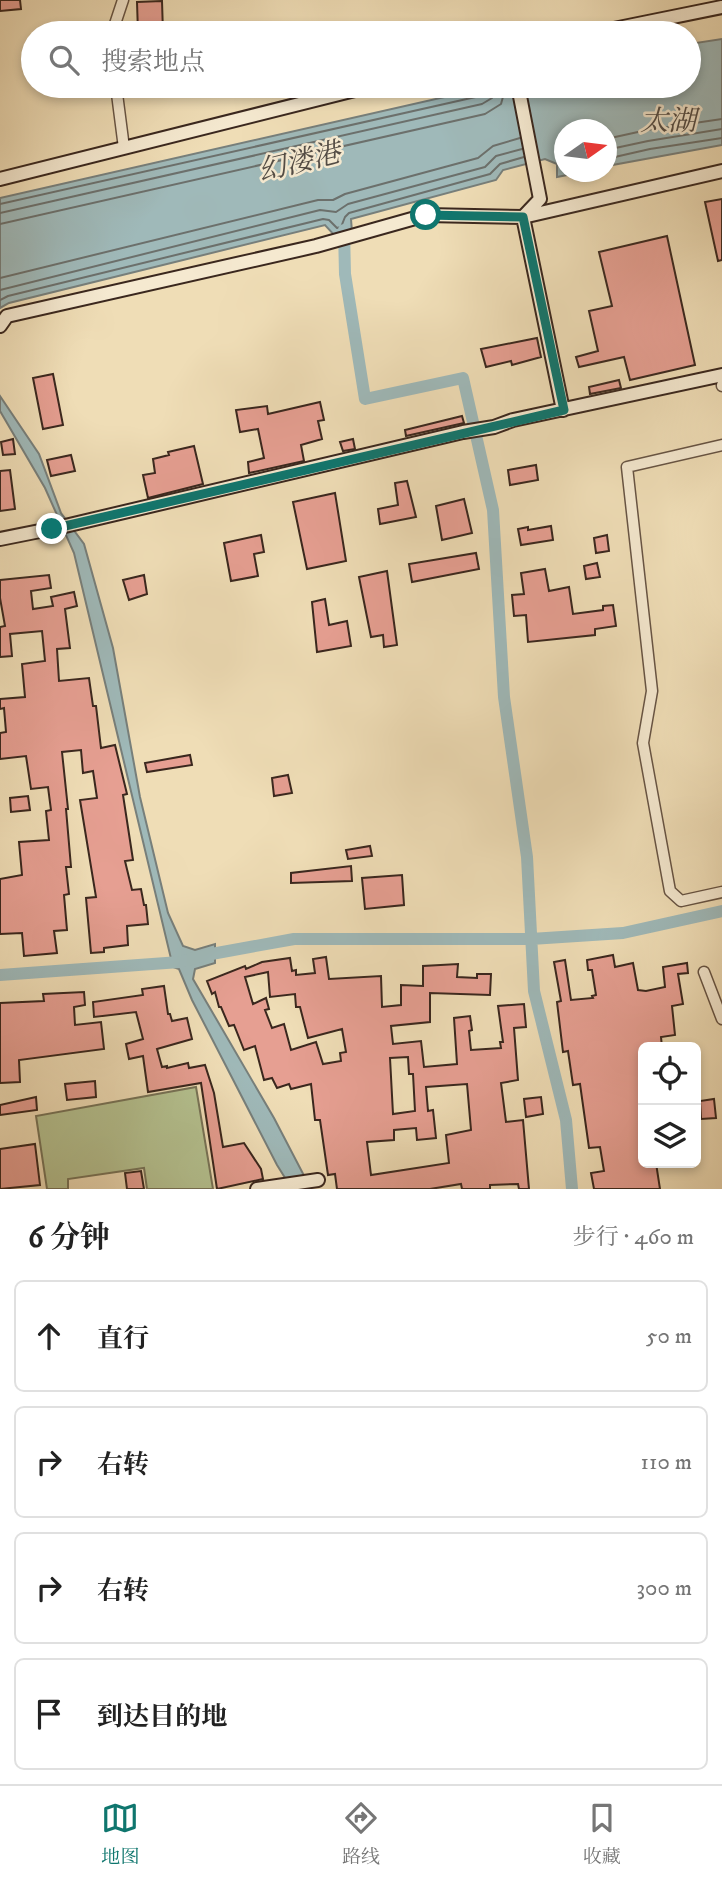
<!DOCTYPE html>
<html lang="zh">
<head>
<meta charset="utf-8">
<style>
  :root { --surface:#fff; --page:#f2f2f2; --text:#222; --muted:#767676; --line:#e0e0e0; --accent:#0f766e }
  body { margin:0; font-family:"IM FELL DW Pica","Noto Serif SC",serif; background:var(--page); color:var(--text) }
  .controls { position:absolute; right:21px; bottom:21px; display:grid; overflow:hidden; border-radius:10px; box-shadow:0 4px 10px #0003 }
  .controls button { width:63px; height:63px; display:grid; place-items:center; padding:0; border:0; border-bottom:2px solid var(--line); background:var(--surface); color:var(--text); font:35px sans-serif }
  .compass { position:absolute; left:554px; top:119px; width:63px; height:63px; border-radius:50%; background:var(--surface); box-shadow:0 4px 10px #0003; rotate:76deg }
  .stop { position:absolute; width:21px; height:21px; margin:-16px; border:5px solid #0f766e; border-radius:50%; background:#fff }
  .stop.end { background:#0f766e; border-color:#fff; box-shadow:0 2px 7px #0008 }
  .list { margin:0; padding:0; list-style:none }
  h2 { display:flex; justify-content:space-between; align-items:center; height:91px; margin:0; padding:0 28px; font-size:30px }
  h2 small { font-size:23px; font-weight:400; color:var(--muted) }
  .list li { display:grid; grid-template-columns:46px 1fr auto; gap:21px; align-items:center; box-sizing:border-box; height:112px; margin:0 14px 14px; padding:0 14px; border:2px solid var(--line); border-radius:10px }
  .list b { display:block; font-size:26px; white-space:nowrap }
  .list em { font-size:23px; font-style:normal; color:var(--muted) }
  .icon { flex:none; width:38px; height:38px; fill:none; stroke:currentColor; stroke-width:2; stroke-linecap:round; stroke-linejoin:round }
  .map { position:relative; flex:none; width:722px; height:1189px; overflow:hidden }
  .search { position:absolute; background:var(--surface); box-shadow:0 4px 10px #0003; left:21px; right:21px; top:21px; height:77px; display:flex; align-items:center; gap:18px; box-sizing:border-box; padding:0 24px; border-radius:38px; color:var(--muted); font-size:26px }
  .sheet { height:595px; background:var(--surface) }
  nav { display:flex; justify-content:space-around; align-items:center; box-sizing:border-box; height:98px; border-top:2px solid var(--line); background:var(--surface); font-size:19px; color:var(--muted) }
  nav a { display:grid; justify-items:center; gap:4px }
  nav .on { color:var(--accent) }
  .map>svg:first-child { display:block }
  .green { fill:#b5c291; stroke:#787458; stroke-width:2 }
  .water { fill:#9fb9b9; stroke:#777f7b; stroke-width:2 }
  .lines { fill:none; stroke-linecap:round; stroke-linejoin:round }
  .shore { stroke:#6c706c; stroke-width:2 }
  .canal { stroke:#9fb9b9; stroke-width:12 }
  .building { fill:#e69f92; stroke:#3a271e; stroke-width:2; fill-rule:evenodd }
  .street-casing { stroke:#675444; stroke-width:13 }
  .secondary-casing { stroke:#3a271e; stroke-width:16 }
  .street { stroke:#f5e9d0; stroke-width:10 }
  .secondary { stroke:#f5e9d0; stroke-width:12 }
  .route { stroke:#0f766e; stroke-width:9 }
  .labels { text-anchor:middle; stroke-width:5; stroke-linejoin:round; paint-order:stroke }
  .water-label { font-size:28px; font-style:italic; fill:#534c45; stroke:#f5e9d0 }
</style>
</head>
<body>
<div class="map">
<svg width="722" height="1189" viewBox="0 0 722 1189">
  <rect width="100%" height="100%" fill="#efddb6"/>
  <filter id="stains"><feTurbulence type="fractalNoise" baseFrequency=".00286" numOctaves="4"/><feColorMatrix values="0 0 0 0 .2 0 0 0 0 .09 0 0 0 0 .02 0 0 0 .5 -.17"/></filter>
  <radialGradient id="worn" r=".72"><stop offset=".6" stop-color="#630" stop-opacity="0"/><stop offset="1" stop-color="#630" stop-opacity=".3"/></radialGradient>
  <path class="green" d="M196 1087 213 1189H147L144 1168 68 1179V1189H47L36 1116Z"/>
  <path class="water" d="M722 39V145L607 166 606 130H564V172H583L557 177V164L545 159 503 170 496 180 351 219 352 232 335 236 325 225 9 303 0 308V198L493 86H689V44Z
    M0 396 39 454 61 513 84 544 113 648 140 797 168 913 183 946 195 950 215 944V963L195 969 193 979 274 1118 311 1189H292L277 1165 192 1000 179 969 173 967 74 553 45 488 0 411Z"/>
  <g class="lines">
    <path class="shore" d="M606 139 647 130 722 119
      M606 150 648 141 722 129
      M606 159 650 149 722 138
      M0 204 480 96 485 93 486 86
      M0 213 482 104 492 98 495 86
      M0 224 485 114 501 104 506 86
      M0 278 318 200H333L345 194 478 158 493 146 520 138
      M0 290 320 210 336 212 348 204 485 167 496 156 522 149
      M0 300 8 296 323 219 329 220 337 228 341 227 345 217 349 213 490 174 500 164 524 157"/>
    <path class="canal" d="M344 230 345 274 365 399 463 378 493 510 504 697 527 857 534 991 566 1120 572 1189
      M0 975 180 962 206 955 294 939H531L623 933 722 911"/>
  </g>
  <path class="building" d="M0 0H20L21 9 0 11Z
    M162 1 163 33H138L137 2Z
    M722 199V260L718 261 705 202Z
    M667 236 695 365 630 380 624 357 579 367 576 357 598 351 589 311 612 306 599 252Z
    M537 338 541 357 512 365 511 361 486 367 481 349Z
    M53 374 63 425 43 429 33 378Z
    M619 380 621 388 590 394 589 387Z
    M320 402 324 420 318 421 322 439 301 445 304 461 249 473 248 462 264 458 258 429 240 432 236 410 267 406 268 414Z
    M462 416 464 423 406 436 405 430Z
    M13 439 15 454 3 455 1 442Z
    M353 439 355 449 343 451 340 442Z
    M194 446 203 484 148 498 143 475 155 473 153 459 169 455 168 452Z
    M71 455 75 471 51 476 47 460Z
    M536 465 538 480 510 485 508 470Z
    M10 470 15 509 0 511V471Z
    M407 481 416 517 380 524 378 509 398 505 395 483Z
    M335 493 346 561 307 569 293 502Z
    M464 499 472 533 442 540 436 506Z
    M551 526 553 540 521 545 518 529 528 527V530Z
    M261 535 264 552 254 554 258 576 231 581 224 543Z
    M607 535 609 551 596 553 594 538Z
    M476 553 479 569 412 582 409 564Z
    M597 563 600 577 586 579 584 566Z
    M545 569 549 591 569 587 573 614 603 610V606L613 605 616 626 595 629V635L528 642 526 615 514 616 512 595 524 594 521 573Z
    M387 571 397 645 384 647 383 635 371 637 359 577Z
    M49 575 51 588 31 591 33 609 53 606 51 597 74 592 77 606 65 609 70 648 57 649 59 681 89 678 93 706H96L101 748 115 745 127 794 123 795 133 860 125 861 132 890 141 889 144 905H146L148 924 127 926 128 945 104 948V952L91 953 86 898 96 897 80 800 97 798 93 771 83 773 81 750 62 752 68 809H66L71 867H66L69 894 64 895 67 930 54 931 57 953 24 956 22 933 0 934V879L22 875 19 842 49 840 46 811 51 810 48 787 31 789 26 756 0 759V733L6 732 4 708 0 709V699L25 697 22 664 45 661 42 631 10 634 12 656 0 657V627L5 626 0 598V580Z
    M144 575 147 594 129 600 123 580Z
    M325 599 329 625 347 621 351 646 317 652 312 602Z
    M190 755 192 765 147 772 145 763Z
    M288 775 292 793 274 796 272 778Z
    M28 796 30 810 11 812 10 798Z
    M370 846 372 856 348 859 346 850Z
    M351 866 352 881 291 883V873Z
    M402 875 404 905 365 909 362 878Z
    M613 955 615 967 633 963 638 990 646 991 665 987 663 967 687 963 688 973 678 974 683 1004 672 1006 675 1035 661 1037 662 1047H643V1127L641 1128 643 1163H656L660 1189H594L591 1173 604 1171 600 1147 589 1148 580 1084 573 1085 568 1051 563 1052 557 1002 561 1001 554 962 565 960 571 1000 593 998 592 996 596 995 592 970H588L587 960Z
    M326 957 329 979 381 976 382 1007 401 1005V985L423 986V966L458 964 457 977 477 978V974H491L490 995 430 993V1022L391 1026 393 1044 421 1041 424 1067 457 1064 454 1018 470 1016 472 1030 469 1031 471 1050 501 1048 500 1042H503L498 1006 524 1004 526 1027 514 1028 518 1080 501 1083 506 1122 523 1120 529 1189H519L518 1184 490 1185V1189H462L461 1184 430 1189H337L335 1174 328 1175 320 1120H315L311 1084 291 1089 289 1084 277 1088 272 1078 264 1080 255 1046 244 1050 234 1025 229 1026 221 1007H219L215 992 212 994 207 981 245 966 246 969 262 962 290 958 292 971 296 970V975L315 973 313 959ZM268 972 270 997 295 994 296 1007H300L308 1038 342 1029 346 1052 340 1053 341 1061 323 1064 316 1042 291 1050 284 1024 272 1028 265 1010 269 1009 266 998 253 1004 245 977ZM408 1057 409 1074H413L415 1111 393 1114 390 1058ZM467 1084 471 1130 446 1135 449 1163 371 1175 367 1142 394 1140V1130L416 1128 417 1140 436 1138 433 1110 428 1111 426 1087Z
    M164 986 168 1014H170L172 1021 187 1018 192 1039 157 1049 162 1067 167 1066V1068L188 1063 189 1068 205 1065 214 1093 223 1147 244 1143 261 1169 263 1179 217 1189 201 1083 148 1092 143 1056 129 1059 126 1044 143 1039 136 1012 94 1017 93 1002 143 995 142 989Z
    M84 992 85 1005 74 1007 75 1025 101 1022 104 1049 19 1060 20 1082 0 1083V1003L44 1001 43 994Z
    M95 1081 96 1097 67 1100 65 1084Z
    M36 1097 37 1110 0 1115V1105Z
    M541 1097 543 1114 526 1117 524 1099Z
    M714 1099 716 1118 701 1119 700 1101Z
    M35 1144 40 1185 0 1189V1149Z
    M141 1171 144 1189H127L125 1173Z"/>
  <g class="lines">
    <g class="street-casing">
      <path id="street" d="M112 33 123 0
        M116 86 124 148
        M722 385V386
        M722 445 627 467 652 691 643 743 670 891 681 901 722 892
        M704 972 722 1019"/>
    </g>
    <g class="secondary-casing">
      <path id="secondary" d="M594 33 722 7
        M518 86 540 199 523 217 563 410
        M0 179 371 86
        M0 326 7 316 316 246 426 215 523 217 722 171
        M0 539 65 526 463 432 494 427 513 420 722 375
        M257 1189 318 1180"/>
    </g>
    <use href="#street" class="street"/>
    <use href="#secondary" class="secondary"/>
  </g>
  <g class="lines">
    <path class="route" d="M52 529 564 410 523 217 426 215"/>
  </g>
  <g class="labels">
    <g class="water-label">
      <text x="668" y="130">太湖</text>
      <text transform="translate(299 161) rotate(-14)" y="10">幻溇港</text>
    </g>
  </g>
  <rect width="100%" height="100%" filter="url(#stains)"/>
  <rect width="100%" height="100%" fill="url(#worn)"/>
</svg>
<div class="controls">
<button><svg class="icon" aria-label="locate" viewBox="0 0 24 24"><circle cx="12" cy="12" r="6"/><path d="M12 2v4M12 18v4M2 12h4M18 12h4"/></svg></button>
<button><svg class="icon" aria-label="layers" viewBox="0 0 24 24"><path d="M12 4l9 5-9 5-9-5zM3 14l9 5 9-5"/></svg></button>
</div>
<svg class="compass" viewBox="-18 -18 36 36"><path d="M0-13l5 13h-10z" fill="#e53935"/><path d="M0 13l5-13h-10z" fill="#767676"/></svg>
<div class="stop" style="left:426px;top:215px"></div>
<div class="stop end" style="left:52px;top:529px"></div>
<div class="search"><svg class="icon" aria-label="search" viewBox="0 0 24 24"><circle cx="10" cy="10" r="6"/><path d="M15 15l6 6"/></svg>搜索地点</div>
</div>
<section class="sheet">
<h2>6 分钟<small>步行 · 460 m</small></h2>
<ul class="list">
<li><svg class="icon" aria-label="ahead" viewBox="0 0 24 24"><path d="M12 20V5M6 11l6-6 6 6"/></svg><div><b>直行</b></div><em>50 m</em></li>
<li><svg class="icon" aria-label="right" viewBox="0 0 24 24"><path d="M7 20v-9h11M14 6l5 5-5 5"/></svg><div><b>右转</b></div><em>110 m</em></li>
<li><svg class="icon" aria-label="right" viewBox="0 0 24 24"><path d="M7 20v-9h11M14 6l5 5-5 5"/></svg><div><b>右转</b></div><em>300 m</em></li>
<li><svg class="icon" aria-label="arrive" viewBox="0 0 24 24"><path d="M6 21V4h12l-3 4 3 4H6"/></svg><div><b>到达目的地</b></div></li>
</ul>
</section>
<nav>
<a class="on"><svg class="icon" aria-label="map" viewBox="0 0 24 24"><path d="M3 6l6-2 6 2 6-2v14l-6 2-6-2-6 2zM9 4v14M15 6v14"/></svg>地图</a>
<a><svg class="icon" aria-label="directions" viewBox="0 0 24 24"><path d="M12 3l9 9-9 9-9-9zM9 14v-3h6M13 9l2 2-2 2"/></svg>路线</a>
<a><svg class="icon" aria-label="saved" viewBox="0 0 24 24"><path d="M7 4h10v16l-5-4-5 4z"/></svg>收藏</a>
</nav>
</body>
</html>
